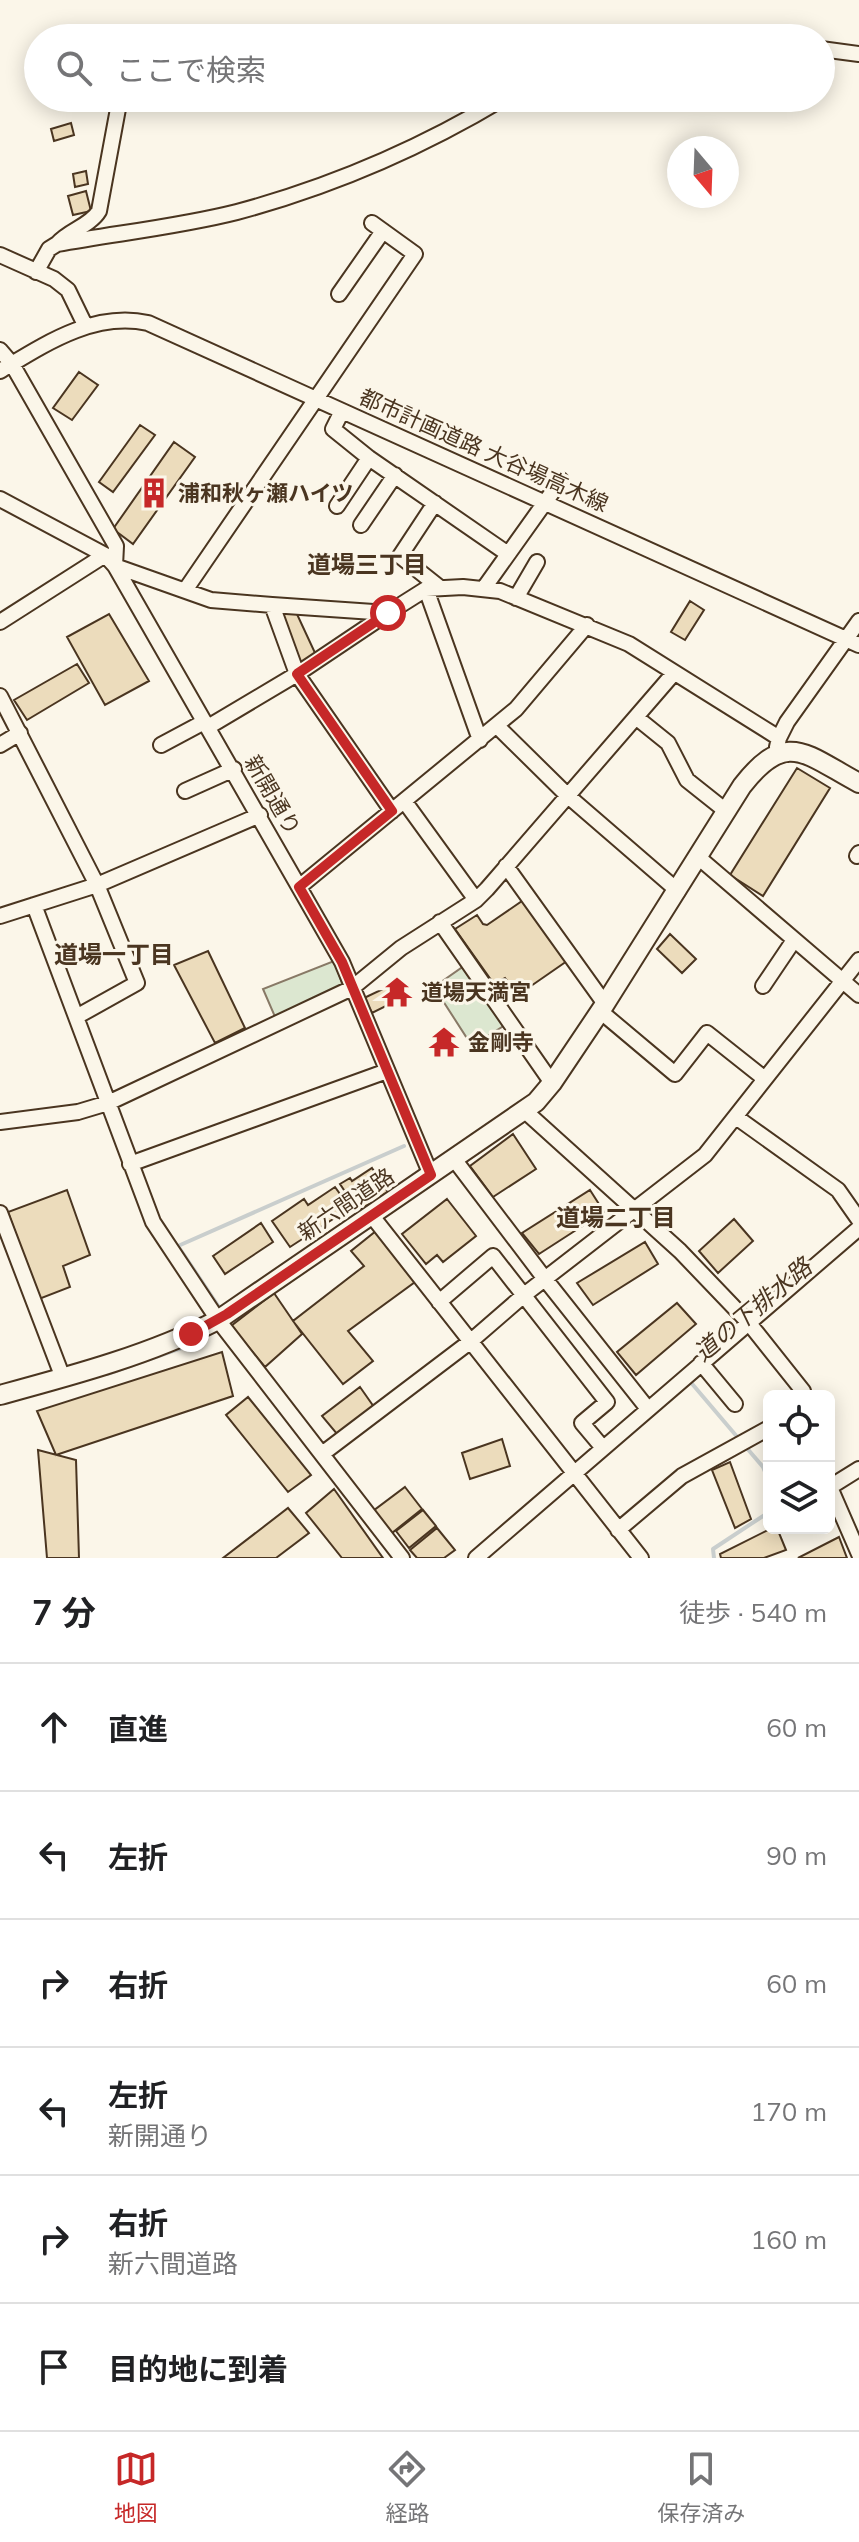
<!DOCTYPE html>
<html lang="ja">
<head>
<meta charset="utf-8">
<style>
  :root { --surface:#fff; --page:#f2f2f2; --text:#202124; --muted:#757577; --line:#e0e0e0; --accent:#c62828 }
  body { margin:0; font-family:Mulish,"Noto Sans JP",sans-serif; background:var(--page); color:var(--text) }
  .controls { position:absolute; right:24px; bottom:24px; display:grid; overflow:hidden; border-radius:12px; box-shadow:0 4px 20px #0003 }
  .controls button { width:72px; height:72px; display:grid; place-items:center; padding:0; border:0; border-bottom:2px solid var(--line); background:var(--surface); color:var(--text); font:40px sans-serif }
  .compass { position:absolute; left:667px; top:136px; width:72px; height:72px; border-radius:50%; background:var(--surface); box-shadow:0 4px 20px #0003; rotate:161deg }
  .stop { position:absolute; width:24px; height:24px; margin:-18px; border:6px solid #c62828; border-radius:50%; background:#fff }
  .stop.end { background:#c62828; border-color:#fff; box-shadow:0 2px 8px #0008 }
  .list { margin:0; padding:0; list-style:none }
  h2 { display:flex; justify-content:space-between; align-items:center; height:104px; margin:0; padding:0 32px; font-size:34px }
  h2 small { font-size:26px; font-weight:400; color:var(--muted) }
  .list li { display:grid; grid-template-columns:52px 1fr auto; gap:24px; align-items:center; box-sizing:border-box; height:128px; padding:0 32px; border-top:2px solid var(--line) }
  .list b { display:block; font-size:30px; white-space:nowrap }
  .list p { margin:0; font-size:26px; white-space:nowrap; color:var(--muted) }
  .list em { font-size:26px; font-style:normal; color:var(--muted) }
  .icon { flex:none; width:44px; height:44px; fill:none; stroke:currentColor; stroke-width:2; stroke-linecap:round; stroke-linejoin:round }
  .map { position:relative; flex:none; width:859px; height:1558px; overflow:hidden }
  .search { position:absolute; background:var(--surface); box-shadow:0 4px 20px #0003; left:24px; right:24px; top:24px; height:88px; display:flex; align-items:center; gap:20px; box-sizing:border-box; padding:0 28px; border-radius:44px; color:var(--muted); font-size:30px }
  .sheet { height:872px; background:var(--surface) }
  nav { display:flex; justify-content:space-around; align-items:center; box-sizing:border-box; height:112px; border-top:2px solid var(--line); background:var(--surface); font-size:22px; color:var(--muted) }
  nav a { display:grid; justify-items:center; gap:4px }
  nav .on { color:var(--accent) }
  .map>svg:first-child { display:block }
  .green { fill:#dce7d0; stroke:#887966; stroke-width:2 }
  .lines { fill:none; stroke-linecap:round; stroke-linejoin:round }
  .stream { stroke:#c9cecd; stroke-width:4 }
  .building { fill:#ecdcbc; stroke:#4a3520; stroke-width:2 }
  .minor-casing { stroke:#4a3520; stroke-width:18 }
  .major-casing { stroke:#4a3520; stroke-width:22 }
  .minor { stroke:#fbf6e9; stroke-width:14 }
  .major { stroke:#fbf6e9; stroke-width:18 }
  .route { stroke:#c62828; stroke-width:10 }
  .labels { text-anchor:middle; stroke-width:6; stroke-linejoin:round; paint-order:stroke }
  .street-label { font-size:22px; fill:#4a3520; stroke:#fbf6e9 }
  .poi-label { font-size:22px; font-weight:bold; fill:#4a3520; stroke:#fbf6e9; text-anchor:start }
  .neighbourhood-label { font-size:24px; font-weight:bold; fill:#4a3520; stroke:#fbf6e9 }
  .water-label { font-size:24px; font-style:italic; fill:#4a3520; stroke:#fbf6e9 }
</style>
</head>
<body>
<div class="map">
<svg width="859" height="1558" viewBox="0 0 859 1558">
  <rect width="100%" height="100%" fill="#fbf6e9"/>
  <path class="green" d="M334 961 342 983 338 992 276 1019 263 989Z
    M464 966 505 1025 472 1046 434 987Z"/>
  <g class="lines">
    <path class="stream" d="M221 1310 178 1246 404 1146
      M107 1374 190 1345 210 1333
      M688 1379 739 1439
      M612 1432 812 1260
      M745 1446 763 1467 769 1481
      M714 1558 713 1549 769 1512"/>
  </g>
  <path class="building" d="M71 123 74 135 54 141 51 129Z
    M86 171 88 184 75 187 73 174Z
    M86 191 91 211 73 215 68 196Z
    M79 372 98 385 72 420 53 408Z
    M140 425 155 435 113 492 99 482Z
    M174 442 195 457 133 544 113 529Z
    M690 601 704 610 685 640 671 632Z
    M279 612H296L316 655 299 663Z
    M109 614 149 681 105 705 67 637Z
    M77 664 89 683 27 720 14 700Z
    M797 768 830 788 763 896 730 875Z
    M525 899 567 961 518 995 505 978 494 984 455 929 477 915 483 924 487 925Z
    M670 934 696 959 682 973 657 949Z
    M208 951 245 1028 215 1043 174 965Z
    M392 993a6 6 0 1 1 12 0a6 6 0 1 1-12 0Z
    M387 987 394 1002 372 1013 364 998Z
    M513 1134 536 1169 493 1197 470 1166Z
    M372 1168 388 1192 358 1211 340 1184 350 1178 352 1181Z
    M335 1187 350 1208 290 1247 272 1221 304 1199 308 1205Z
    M67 1190 90 1255 63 1266 70 1287 39 1299 8 1212Z
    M590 1190 604 1212 539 1254 522 1233Z
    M447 1199 476 1236 443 1262 437 1255 426 1264 402 1234Z
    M734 1219 753 1241 718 1273 699 1251Z
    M261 1223 273 1242 225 1274 213 1256Z
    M376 1231 415 1282 348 1331 373 1361 343 1384 293 1321 364 1266 351 1251Z
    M645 1242 658 1264 593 1305 577 1283Z
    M274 1293 302 1334 265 1367 231 1326Z
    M677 1303 696 1324 636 1375 617 1352Z
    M222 1352 233 1396 56 1455 37 1411Z
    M360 1387 374 1407 337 1434 322 1416Z
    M248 1397 311 1475 288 1492 226 1415Z
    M502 1439 510 1466 470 1479 462 1453Z
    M38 1450 76 1460 79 1558H47Z
    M730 1462 751 1519 735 1528 712 1470Z
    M405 1487 422 1509 392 1533 373 1511Z
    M334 1489 383 1558H342L306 1513Z
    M288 1508 309 1533 276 1558H223Z
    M423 1510 436 1526 409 1548 396 1531Z
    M437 1528 455 1550 444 1558H417L410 1550Z
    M772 1528H777L786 1550 764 1558H721L720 1554Z
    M839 1537 847 1558H798Z"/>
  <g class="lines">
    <g class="minor-casing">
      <path id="minor" d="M821 49 859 54
        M57 244C69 230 90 226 99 211L120 98
        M0 255 54 279 68 290 85 325
        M36 272 49 249 57 244C117 233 178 227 237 212 330 187 421 148 504 98
        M339 294 383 231
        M0 350 12 364 116 546 115 566 211 600 272 605 388 613 426 589 463 587 500 591 629 644 779 738
        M0 371C45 344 94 311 148 323L859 645
        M342 411 333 429 369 458 508 554
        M0 499 105 555 115 566 342 962 431 1175
        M435 503 400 556 439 587
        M337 506 369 458
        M361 525 395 475
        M484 588 561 480
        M186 589 415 254 372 223
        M426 589 480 740
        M516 598 537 562
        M272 605 297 674 392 811
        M0 622 105 555
        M0 696 97 885 137 983 76 1017
        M637 718 668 743 687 780 726 811
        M497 726 568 796 678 891
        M208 727 297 674 388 613
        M0 745 20 733
        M161 745 204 722
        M777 747 779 738 787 722 859 621
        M185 791 234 769
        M405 802 476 900
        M857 856 859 853
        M698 857 859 995
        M506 866 605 1004
        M299 887 516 709 587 625
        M34 905 153 1222 218 1320 402 1558
        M0 916 97 885 260 815
        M440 922 552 1083
        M763 986 794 940
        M600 1011 675 1074 707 1033 765 1079
        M525 1111 680 1251 748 1322 803 1391 804 1396
        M736 1117 838 1190 859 1220
        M0 1122 78 1112 108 1103 352 988 401 948 476 900 487 889 674 673
        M454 1159 545 1279 648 1409
        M130 1164 387 1071
        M0 1213 63 1378
        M372 1216 641 1558
        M439 1302 493 1256 607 1402 582 1423 603 1448
        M701 1363 735 1404
        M322 1454 471 1341 524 1295 705 1155 859 960
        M829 1485 859 1554
        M830 1487 859 1469
        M618 1530 682 1476 769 1428
        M476 1558 859 1228"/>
    </g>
    <g class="major-casing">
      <path id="major" d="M0 1395C74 1375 149 1355 218 1320L536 1102 552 1083 605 1004 742 786C787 728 806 755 859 783"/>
    </g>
    <use href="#minor" class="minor"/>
    <use href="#major" class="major"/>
  </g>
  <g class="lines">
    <path class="route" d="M191 1334 227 1314 431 1175 342 962 299 887 392 811 297 674 388 613"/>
  </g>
  <defs>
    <g id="building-bare" transform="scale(2.4)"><path d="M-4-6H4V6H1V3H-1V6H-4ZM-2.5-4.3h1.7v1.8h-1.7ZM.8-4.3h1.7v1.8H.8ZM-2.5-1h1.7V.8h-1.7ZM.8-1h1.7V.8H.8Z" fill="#c62828" stroke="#fbf6e9" stroke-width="2.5" paint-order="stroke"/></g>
    <g id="temple-bare" transform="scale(2.4)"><path d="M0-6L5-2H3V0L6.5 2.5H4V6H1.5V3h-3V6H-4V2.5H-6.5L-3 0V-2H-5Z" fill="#c62828" stroke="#fbf6e9" stroke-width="2.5" paint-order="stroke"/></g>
  </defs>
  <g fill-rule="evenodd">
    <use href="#building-bare" x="154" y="493"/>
    <use href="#temple-bare" x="397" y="992"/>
    <use href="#temple-bare" x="444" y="1042"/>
  </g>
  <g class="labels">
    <g class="street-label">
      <text transform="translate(484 450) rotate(24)" y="8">都市計画道路 大谷場高木線</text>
      <text transform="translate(273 795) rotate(60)" y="8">新開通り</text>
      <text transform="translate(346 1204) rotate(-34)" y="8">新六間道路</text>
    </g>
    <g class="poi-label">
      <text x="178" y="501">浦和秋ヶ瀬ハイツ</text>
      <text x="421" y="1000">道場天満宮</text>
      <text x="468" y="1050">金剛寺</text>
    </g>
    <g class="neighbourhood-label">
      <text x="367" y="573">道場三丁目</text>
      <text x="114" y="963">道場一丁目</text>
      <text x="616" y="1226">道場二丁目</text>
    </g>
    <g class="water-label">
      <text transform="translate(753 1310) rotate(-40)" y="8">道の下排水路</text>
    </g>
  </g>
</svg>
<div class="controls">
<button><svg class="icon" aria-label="locate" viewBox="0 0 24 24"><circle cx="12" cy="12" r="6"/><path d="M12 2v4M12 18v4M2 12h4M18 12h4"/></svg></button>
<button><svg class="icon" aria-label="layers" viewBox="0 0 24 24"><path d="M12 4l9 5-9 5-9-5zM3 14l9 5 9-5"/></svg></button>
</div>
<svg class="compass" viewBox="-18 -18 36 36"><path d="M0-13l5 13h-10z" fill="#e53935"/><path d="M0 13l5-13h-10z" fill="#757577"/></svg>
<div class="stop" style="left:388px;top:613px"></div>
<div class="stop end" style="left:191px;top:1334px"></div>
<div class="search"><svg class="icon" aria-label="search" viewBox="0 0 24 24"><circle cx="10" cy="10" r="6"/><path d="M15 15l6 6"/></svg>ここで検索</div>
</div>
<section class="sheet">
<h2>7 分<small>徒歩 · 540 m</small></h2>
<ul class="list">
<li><svg class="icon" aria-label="ahead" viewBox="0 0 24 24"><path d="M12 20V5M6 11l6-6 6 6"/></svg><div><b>直進</b></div><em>60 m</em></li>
<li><svg class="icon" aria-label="left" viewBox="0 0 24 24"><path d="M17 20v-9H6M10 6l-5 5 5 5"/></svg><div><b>左折</b></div><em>90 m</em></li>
<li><svg class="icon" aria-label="right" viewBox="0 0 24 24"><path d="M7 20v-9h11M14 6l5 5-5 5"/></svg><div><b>右折</b></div><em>60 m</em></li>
<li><svg class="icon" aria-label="left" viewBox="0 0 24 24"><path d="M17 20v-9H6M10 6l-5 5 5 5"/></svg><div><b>左折</b><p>新開通り</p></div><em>170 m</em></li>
<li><svg class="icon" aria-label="right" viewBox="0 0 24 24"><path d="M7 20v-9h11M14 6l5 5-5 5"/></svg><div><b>右折</b><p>新六間道路</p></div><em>160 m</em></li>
<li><svg class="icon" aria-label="arrive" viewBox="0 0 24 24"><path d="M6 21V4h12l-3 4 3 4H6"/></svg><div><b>目的地に到着</b></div></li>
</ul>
</section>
<nav>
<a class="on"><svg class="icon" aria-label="map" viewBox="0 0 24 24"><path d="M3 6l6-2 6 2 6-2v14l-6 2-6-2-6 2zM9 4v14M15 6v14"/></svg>地図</a>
<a><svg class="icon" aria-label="directions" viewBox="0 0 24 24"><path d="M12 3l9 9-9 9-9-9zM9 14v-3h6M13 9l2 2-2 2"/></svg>経路</a>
<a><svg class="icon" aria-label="saved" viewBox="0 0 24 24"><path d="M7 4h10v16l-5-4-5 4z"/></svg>保存済み</a>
</nav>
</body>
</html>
